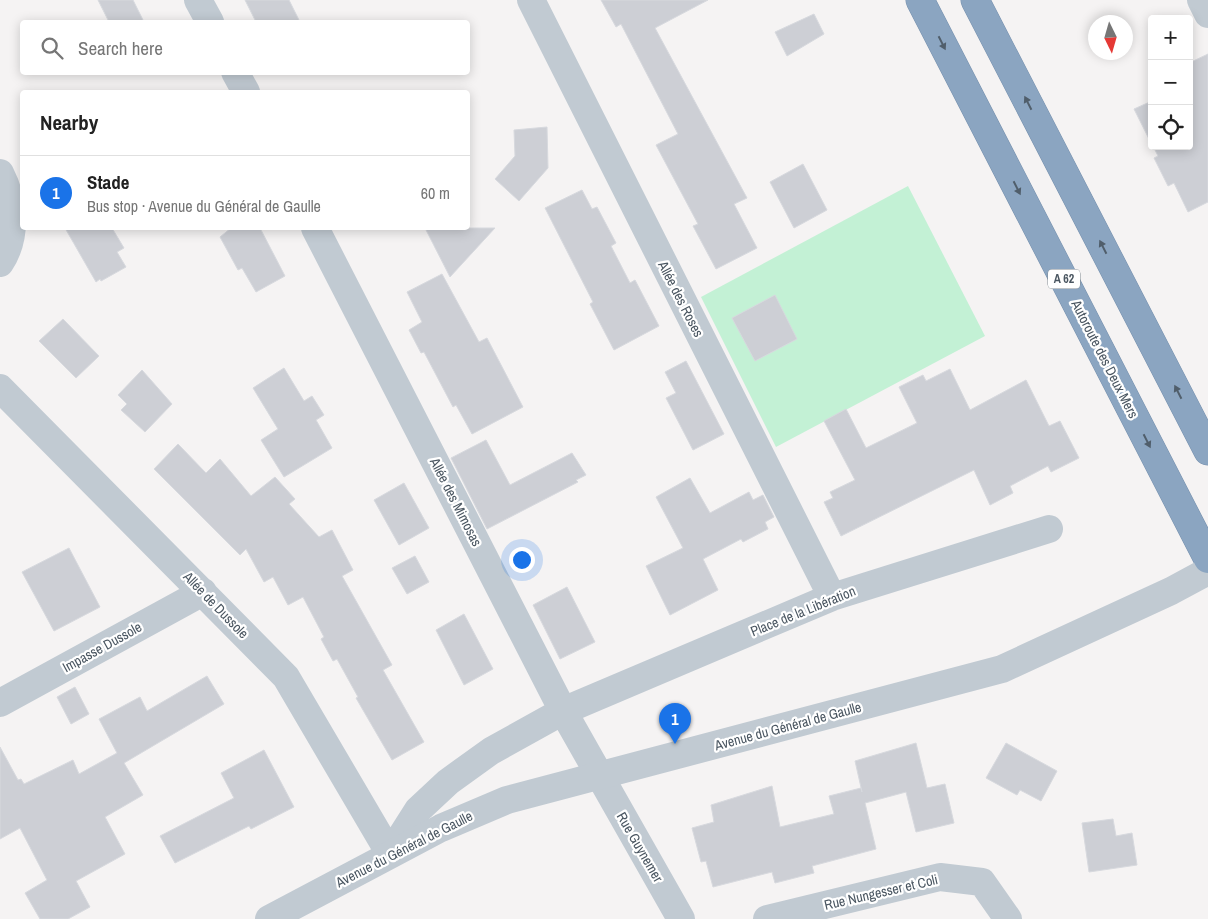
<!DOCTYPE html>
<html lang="en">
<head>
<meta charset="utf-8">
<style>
  :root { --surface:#fff; --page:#f6f6f6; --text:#222; --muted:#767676; --line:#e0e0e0; --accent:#1a73e8 }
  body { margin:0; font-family:"Archivo Narrow",sans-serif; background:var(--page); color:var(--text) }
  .controls { position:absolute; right:15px; top:15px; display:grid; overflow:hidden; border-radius:5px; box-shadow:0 2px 12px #0003 }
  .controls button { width:45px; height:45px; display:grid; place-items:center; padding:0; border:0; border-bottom:1px solid var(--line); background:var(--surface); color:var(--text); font:25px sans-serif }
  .compass { position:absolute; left:1088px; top:15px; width:45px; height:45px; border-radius:50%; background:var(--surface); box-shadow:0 2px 12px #0003; rotate:175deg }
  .you { position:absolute; left:521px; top:559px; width:18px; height:18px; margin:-12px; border:4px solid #fff; border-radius:50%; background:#1a73e8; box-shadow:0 0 0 8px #1a73e833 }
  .badge { display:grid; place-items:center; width:32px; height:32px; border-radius:50%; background:var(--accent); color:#fff; font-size:16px; font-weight:700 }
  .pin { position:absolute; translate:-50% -41px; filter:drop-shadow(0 1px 2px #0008) }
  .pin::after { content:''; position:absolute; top:26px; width:18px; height:15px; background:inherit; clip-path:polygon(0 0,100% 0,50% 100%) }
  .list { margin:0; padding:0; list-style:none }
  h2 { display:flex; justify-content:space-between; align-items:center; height:65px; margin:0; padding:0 20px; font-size:21px }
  h2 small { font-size:16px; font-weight:400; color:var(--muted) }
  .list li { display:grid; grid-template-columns:32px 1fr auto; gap:15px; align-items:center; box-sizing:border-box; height:75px; padding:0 20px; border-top:1px solid var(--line) }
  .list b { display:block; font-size:19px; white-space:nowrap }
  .list p { margin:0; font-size:16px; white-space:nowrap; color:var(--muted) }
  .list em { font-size:16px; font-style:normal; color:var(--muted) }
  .icon { flex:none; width:28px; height:28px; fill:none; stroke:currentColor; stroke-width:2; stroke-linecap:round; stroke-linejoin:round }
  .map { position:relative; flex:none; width:1208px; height:919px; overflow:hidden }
  .search { position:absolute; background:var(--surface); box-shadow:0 2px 12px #0003; left:20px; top:20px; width:450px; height:55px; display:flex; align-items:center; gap:12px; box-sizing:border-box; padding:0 18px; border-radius:5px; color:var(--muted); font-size:19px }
  .panel { position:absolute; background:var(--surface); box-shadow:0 2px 12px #0003; left:20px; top:90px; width:450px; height:140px; border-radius:5px }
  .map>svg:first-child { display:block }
  .green { fill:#c3f1d5 }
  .building { fill:#cdcfd5; stroke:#d7d9de }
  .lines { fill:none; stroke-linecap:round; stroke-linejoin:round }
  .motorway-casing { stroke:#7690ad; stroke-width:29 }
  .minor { stroke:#c1cad2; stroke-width:28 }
  .tertiary { stroke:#c1cad2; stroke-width:28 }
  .motorway { stroke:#8ba5c1; stroke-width:28 }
  .oneway { fill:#505e6b }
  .labels { text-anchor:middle; stroke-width:4.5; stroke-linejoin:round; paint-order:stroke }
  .shield { fill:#fff; stroke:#808990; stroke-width:1 }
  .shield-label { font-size:12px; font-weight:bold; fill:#4a5661 }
  .street-label { font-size:14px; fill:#4a5661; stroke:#fff }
</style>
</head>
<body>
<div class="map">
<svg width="1208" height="919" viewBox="0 0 1208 919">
  <rect width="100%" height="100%" fill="#f5f3f3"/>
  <path class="green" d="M908 186 985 336 776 447 701 297Z"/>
  <path class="building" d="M98 0H133L144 22H109Z
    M245 0H289L300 22H256Z
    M601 0H708L655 28 747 198 734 204 757 248 716 269 693 226 698 224 656 145 678 134 621 24 616 27Z
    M814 14 824 34 787 56 775 32Z
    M1208 54V202L1188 212 1174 183 1168 186 1154 158 1158 156 1153 146H1189V63Z
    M1152 101V145L1134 109Z
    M547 127 548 168 519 201 495 179 515 156 514 130Z
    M803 164 827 210 794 228 770 182Z
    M582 190 592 209 597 207 616 243 611 246 630 283 635 280 659 326 614 350 590 304 593 302 545 208Z
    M65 228H112L124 248 117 252 126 267 101 281 100 279 96 282Z
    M231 228H260L285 276 256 292 242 268 238 270 220 237Z
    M425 228H495L450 277Z
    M442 274 479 342 487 338 523 407 472 434 456 405 453 407 424 352 421 353 409 330 422 322 407 292Z
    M775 295 797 339 755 361 732 318Z
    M63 319 99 356 76 378 39 341Z
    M686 361 724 434 693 450 666 398 676 393 665 372Z
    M284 368 304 401 312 396 324 415 316 420 332 448 284 477 261 440 278 429 253 388Z
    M950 369 970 410 1026 380 1049 426 1060 421 1079 458 1051 472 1048 466 1010 486 1013 493 990 505 974 470 841 536 824 502 833 498 830 492 855 480 824 421 846 409 866 448 917 423 899 387 923 375 926 381Z
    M142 370 172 404 145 432 121 410 127 404 118 395Z
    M486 440 510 485 572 453 586 475 576 480 578 482 487 529 451 458Z
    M178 444 206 473 220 459 251 496 275 477 295 499 289 504 319 537 332 530 353 570 342 576 392 665 383 670 424 742 392 760 356 698 358 697 337 659 333 661 321 639 324 637 303 597 288 605 273 577 264 582 246 549 240 555 154 469Z
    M690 478 710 513 749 492 753 500 763 495 774 517 765 522 768 529 743 542 741 539 703 559 718 590 670 615 646 566 683 548 656 497Z
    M404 483 429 528 399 545 374 500Z
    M69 548 100 607 54 631 22 572Z
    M415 556 429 582 407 594 392 568Z
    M567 587 595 642 560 659 533 605Z
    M464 614 493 669 464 685 436 630Z
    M207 676 224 704 124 763 143 795 105 817 125 854 76 881 90 907 68 919H40L25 893 47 880 20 828 0 839V747L18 780 21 779 24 784 73 760 79 774 117 753 99 719 140 697 147 711Z
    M75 687 89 714 71 724 57 697Z
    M916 743 927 788 945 784 954 823 916 832 906 792 865 803 876 849 812 866 814 873 775 883 772 872 713 887 706 861 701 862 692 828 714 822 711 805 772 786 780 827 834 814 829 796 861 788 862 792 855 761Z
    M1006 743 1057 771 1041 801 1020 790 1017 795 986 778Z
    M264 750 294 807 251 829 249 826 175 863 160 836 234 798 221 773Z
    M1113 819 1116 836 1132 833 1137 865 1089 872 1082 823Z"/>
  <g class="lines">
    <g class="motorway-casing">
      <path id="motorway" d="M920 0 1208 559
        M975 0 1208 451"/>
    </g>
    <path class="minor" d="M198 0 210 22
      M531 0 832 597
      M1201 0 1208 14
      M235 72 246 92
      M0 173C14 200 18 236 0 263
      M315 228 563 711 681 919
      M0 388 286 677 390 854 418 810 448 782 491 751 563 711 832 597 1049 529
      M0 703 203 592
      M767 919 940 877 982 882 1008 919"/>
    <path class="tertiary" d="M269 919 441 828 507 800 1002 669 1171 591 1208 571"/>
    <use href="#motorway" class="motorway"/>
  </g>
  <defs><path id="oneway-solid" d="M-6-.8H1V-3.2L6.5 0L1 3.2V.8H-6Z" transform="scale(1.25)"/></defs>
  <g class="oneway">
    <use href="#oneway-solid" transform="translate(942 43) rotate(63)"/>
    <use href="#oneway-solid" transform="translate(1028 103) rotate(-117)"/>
    <use href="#oneway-solid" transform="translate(1017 188) rotate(63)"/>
    <use href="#oneway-solid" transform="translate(1103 247) rotate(-117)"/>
    <use href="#oneway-solid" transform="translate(1178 392) rotate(-117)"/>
    <use href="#oneway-solid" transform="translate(1147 441) rotate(63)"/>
  </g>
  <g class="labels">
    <rect class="shield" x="1048" y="269.5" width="32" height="19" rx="4"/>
    <g class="shield-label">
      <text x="1064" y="283">A 62</text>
    </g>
    <g class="street-label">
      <text transform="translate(681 299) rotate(63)" y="5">Allée des Roses</text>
      <text transform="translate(1105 359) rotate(63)" y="5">Autoroute des Deux Mers</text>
      <text transform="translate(456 502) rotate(63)" y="5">Allée des Mimosas</text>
      <text transform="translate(216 605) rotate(46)" y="5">Allée de Dussole</text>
      <text transform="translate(803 611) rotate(-22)" y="5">Place de la Libération</text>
      <text transform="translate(102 647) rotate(-29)" y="5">Impasse Dussole</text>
      <text transform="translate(788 726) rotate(-15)" y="5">Avenue du Général de Gaulle</text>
      <text transform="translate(640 847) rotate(60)" y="5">Rue Guynemer</text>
      <text transform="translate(404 849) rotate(-27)" y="5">Avenue du Général de Gaulle</text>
      <text transform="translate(881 892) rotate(-13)" y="5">Rue Nungesser et Coli</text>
    </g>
  </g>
</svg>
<div class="controls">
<button>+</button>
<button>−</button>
<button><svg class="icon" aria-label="locate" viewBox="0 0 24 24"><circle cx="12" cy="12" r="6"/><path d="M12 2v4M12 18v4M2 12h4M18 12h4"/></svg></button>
</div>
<svg class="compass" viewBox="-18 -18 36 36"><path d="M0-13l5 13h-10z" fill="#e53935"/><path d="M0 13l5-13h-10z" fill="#767676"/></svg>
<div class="you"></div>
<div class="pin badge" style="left:675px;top:744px">1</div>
<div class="search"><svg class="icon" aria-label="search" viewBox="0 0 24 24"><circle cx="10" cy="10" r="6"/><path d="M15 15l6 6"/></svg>Search here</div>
<section class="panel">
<h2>Nearby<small></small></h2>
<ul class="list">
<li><span class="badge">1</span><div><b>Stade</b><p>Bus stop · Avenue du Général de Gaulle</p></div><em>60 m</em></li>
</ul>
</section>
</div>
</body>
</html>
